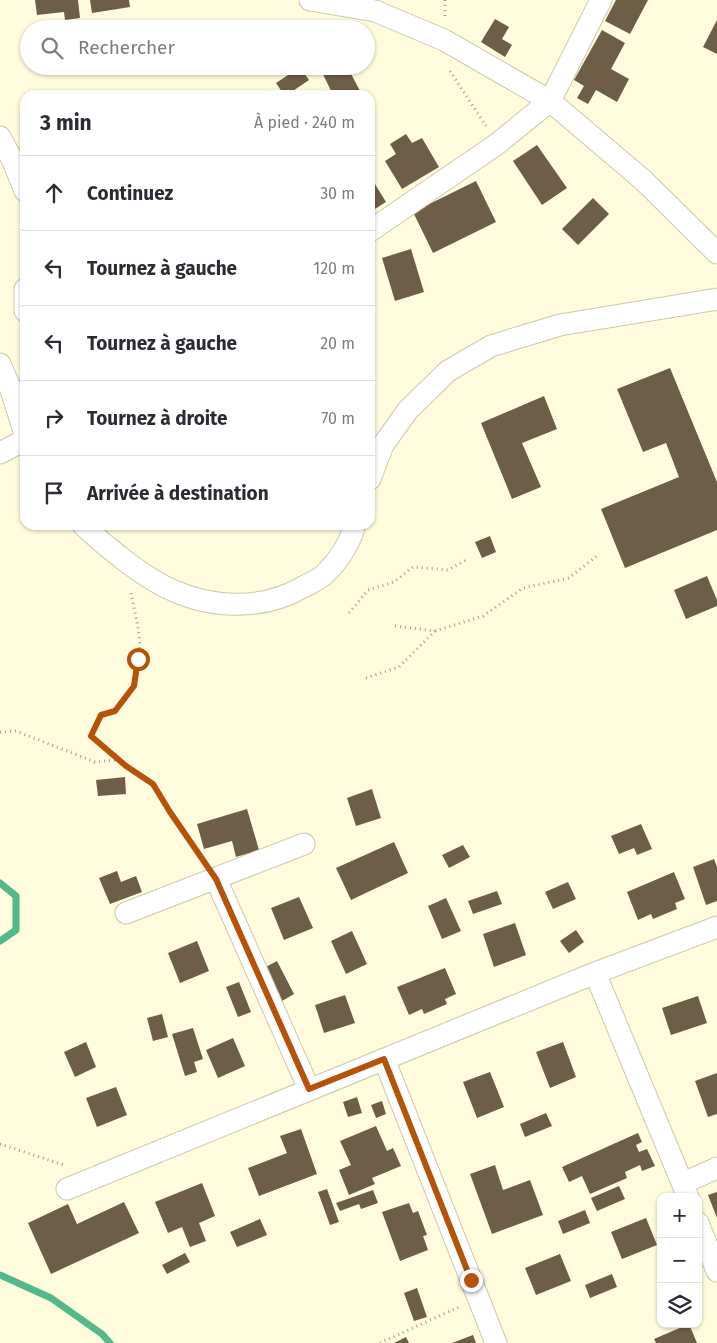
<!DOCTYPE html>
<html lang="fr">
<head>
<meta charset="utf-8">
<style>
  :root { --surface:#fff; --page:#f2f2f3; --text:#2b2b33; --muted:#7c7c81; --line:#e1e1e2 }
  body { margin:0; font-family:"Fira Sans",sans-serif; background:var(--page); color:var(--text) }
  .controls { position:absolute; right:15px; bottom:15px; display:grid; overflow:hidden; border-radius:10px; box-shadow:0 1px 4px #0004 }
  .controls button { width:45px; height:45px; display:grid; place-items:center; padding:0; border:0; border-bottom:1px solid var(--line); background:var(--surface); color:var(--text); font:25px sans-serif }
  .stop { position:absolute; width:15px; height:15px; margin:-11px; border:4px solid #b45309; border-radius:50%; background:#fff }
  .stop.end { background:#b45309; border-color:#fff; box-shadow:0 1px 5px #0008 }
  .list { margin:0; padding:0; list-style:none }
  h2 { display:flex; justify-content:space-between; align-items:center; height:65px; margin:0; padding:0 20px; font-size:21px }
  h2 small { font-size:16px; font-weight:400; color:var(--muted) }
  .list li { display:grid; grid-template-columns:32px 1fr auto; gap:15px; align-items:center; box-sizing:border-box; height:75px; padding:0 20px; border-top:1px solid var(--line) }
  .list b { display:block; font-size:19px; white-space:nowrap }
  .list em { font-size:16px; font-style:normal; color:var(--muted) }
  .icon { flex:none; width:28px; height:28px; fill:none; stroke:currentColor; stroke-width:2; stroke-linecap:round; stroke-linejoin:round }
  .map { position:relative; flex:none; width:717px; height:1343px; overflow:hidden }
  .search { position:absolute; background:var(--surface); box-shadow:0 1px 4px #0004; left:20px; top:20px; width:355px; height:55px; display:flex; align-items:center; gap:12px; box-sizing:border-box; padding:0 18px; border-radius:28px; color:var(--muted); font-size:19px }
  .panel { position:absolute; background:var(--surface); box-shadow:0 1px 4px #0004; left:20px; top:90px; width:355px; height:440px; border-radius:15px }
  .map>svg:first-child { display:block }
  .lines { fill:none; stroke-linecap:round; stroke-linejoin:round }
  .stream { stroke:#52b98a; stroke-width:7 }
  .building { fill:#6f5e47 }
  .minor-casing { stroke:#cccaab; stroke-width:23 }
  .path { stroke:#a3a189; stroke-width:3; stroke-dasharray:1 4; stroke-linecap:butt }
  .minor { stroke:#fff; stroke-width:21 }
  .route { stroke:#b45309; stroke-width:6 }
</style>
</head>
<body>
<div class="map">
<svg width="717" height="1343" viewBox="0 0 717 1343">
  <rect width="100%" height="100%" fill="#fefcdc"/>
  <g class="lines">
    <path class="stream" d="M0 883 16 896V930L0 941
      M0 1275 51 1298 102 1334 110 1343"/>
  </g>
  <path class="building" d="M35 0H78L80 18 65 20 64 12 37 15Z
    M90 0H129L130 7 92 13Z
    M616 0H648L630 34 605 21Z
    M495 19 509 27 502 39 512 45 505 57 481 42Z
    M717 20V54L703 47Z
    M602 30 625 43 611 69 629 79 617 102 596 90 588 104 577 98 584 86 574 80Z
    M319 66H347L360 91 353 95H333Z
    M300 67 309 80 287 95H284L276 83Z
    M406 134 412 143 422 138 439 167 402 189 385 161 396 154 390 144Z
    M537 145 567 188 542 205 513 161Z
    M370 176 386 202 370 212Z
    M476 181 496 222 433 253 413 212Z
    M593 198 609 214 578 245 562 229Z
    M411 249 424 292 395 301 382 258Z
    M670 368 717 482V530L625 568 601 509 679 477 666 443 643 452 617 389Z
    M544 396 557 429 522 443 541 487 512 499 481 423Z
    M490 536 496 552 482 558 475 542Z
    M707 576 717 600V606L686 619 674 590Z
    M125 777 126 794 98 796 96 780Z
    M372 789 381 818 356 826 347 798Z
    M247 809 259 850 236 857 232 841 204 849 197 824Z
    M641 824 652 849 637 855 634 848 619 854 611 836Z
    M394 842 408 873 351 900 336 868Z
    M463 845 470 857 449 868 442 855Z
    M714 859 717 867V901L706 905 693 867Z
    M117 871 121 882 136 876 142 892 110 904 99 878Z
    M674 872 685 899 675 903 677 909 653 919 651 914 638 920 627 892Z
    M568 882 576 899 553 909 545 892Z
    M497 891 502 904 473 914 468 901Z
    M299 897 313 928 284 940 271 908Z
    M446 898 461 931 442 939 428 906Z
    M515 923 526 955 494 967 483 934Z
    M576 930 584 942 569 953 560 941Z
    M352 931 367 964 346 974 331 941Z
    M197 941 209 971 180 983 168 953Z
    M277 961 294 994 282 1001 264 968Z
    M445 968 456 994 445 999 447 1004 424 1014 422 1009 409 1015 397 987Z
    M239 982 251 1012 238 1017 226 987Z
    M345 995 355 1023 324 1033 315 1005Z
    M698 996 707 1023 671 1035 662 1008Z
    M162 1014 168 1037 153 1041 147 1018Z
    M193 1028 203 1059 194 1062 197 1072 185 1076 172 1034Z
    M233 1038 245 1066 218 1078 206 1050Z
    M86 1042 96 1067 75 1077 64 1052Z
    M563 1042 576 1077 550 1088 536 1052Z
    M490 1072 504 1107 477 1118 463 1082Z
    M717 1073V1114L708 1117 695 1081Z
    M116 1087 127 1115 97 1127 86 1098Z
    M357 1097 362 1113 348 1117 343 1102Z
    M382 1101 386 1114 376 1118 371 1105Z
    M546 1113 552 1126 525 1137 520 1124Z
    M376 1126 387 1151 393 1148 401 1166 372 1178 375 1184 349 1195 339 1170 351 1165 340 1141Z
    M301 1129 317 1174 259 1196 248 1168 287 1153 280 1136Z
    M638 1133 642 1142 636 1145 639 1152 647 1149 655 1166 642 1171 640 1165 625 1172 627 1178 590 1194 582 1176 569 1182 562 1167Z
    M495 1165 503 1190 530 1180 543 1215 492 1234 470 1174Z
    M202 1183 215 1216 199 1223 206 1241 190 1247 182 1227 168 1233 155 1202Z
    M619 1186 625 1199 597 1211 591 1198Z
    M327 1189 339 1222 330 1225 318 1192Z
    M373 1190 378 1203 361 1209 359 1204 340 1211 336 1203Z
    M717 1192V1218L708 1195Z
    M124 1202 139 1233 51 1274 28 1223 68 1204 77 1224Z
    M409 1203 413 1213 418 1211 427 1235 423 1236 428 1250 400 1261 382 1212Z
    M585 1210 590 1223 563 1234 558 1221Z
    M646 1218 657 1245 622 1259 611 1232Z
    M260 1219 267 1235 237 1247 230 1232Z
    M185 1253 190 1262 167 1274 162 1265Z
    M560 1254 571 1281 536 1295 525 1268Z
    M612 1274 617 1287 590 1298 585 1285Z
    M417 1288 427 1317 414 1321 404 1293Z
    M689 1324 697 1343H656L654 1339Z
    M473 1335 476 1343H452Z
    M406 1337 409 1343H394Z"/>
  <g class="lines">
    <g class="minor-casing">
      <path id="minor" d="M310 0 375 11 444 40 550 101 643 180 717 253
        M0 137 12 159 25 191
        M370 231 497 144 550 101 601 0
        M25 289V311
        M0 364 10 387 25 434
        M0 453 25 440
        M370 479 383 445 408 410 448 371 491 346 560 325 717 299
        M83 525C105 546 144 578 172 590 213 609 264 610 303 587 311 583 321 579 326 573 339 560 350 542 355 525
        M216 879 309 1089
        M126 913 304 844
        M595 973 688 1197
        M384 1059 496 1343
        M683 1183 717 1168
        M67 1189 595 973 717 927
        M698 1223 717 1271"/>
    </g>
    <path class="path" d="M445 0V17
      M450 71 486 126
      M131 593 138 627 140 645 134 686 115 711 101 715 91 736 126 766 153 784 203 860
      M349 613 368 590 394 582 413 567 448 570 468 559
      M435 631 483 616 523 588 569 578 598 555
      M366 678 399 667 435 631 395 626
      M0 732 16 731 95 762 117 760
      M0 1144 64 1165
      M380 1343 459 1307"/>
    <use href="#minor" class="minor"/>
  </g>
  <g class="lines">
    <path class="route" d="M138 659 134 686 115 711 101 715 91 736 126 766 153 784 170 812 216 879 309 1089 384 1059 471 1280"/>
  </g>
</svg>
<div class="controls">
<button>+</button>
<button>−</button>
<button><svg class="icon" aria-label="layers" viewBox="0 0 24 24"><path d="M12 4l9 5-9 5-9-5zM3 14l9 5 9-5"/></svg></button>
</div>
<div class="stop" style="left:138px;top:659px"></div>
<div class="stop end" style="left:471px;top:1280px"></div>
<div class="search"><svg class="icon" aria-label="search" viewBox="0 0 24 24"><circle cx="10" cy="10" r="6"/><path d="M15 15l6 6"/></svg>Rechercher</div>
<section class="panel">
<h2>3 min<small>À pied · 240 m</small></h2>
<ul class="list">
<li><svg class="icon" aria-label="ahead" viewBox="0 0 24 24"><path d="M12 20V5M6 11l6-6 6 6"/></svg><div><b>Continuez</b></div><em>30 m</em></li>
<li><svg class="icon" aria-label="left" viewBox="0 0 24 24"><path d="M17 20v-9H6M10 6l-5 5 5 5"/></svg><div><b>Tournez à gauche</b></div><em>120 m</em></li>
<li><svg class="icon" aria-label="left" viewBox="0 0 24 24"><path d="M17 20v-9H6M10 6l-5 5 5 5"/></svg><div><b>Tournez à gauche</b></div><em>20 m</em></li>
<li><svg class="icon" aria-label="right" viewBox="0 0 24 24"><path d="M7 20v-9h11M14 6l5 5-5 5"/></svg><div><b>Tournez à droite</b></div><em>70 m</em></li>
<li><svg class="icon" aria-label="arrive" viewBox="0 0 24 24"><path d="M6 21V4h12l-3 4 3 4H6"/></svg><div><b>Arrivée à destination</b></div></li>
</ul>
</section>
</div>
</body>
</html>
